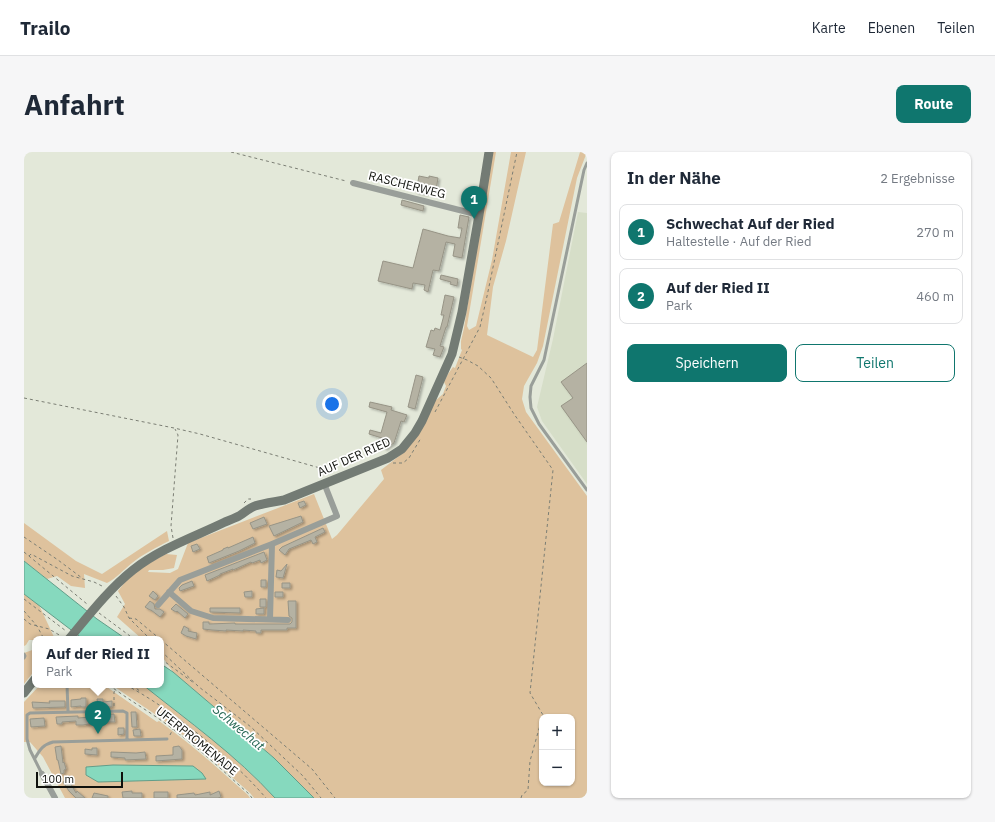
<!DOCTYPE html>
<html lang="de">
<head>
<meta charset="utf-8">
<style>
  :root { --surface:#fff; --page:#f6f6f7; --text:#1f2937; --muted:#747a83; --line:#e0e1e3; --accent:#0f766e }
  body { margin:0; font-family:"IBM Plex Sans",sans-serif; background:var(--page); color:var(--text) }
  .controls { position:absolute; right:12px; bottom:12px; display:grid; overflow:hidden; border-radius:8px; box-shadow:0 1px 3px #0004 }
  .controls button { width:36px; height:36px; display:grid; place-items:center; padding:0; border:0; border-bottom:1px solid var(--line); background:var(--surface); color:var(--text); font:20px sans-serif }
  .scale { position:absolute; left:12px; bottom:10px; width:87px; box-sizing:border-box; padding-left:4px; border:2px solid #0f110c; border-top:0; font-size:11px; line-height:14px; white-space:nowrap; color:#0f110c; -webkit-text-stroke:3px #fff; paint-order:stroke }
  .you { position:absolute; left:308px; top:252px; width:14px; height:14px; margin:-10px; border:3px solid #fff; border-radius:50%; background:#1a73e8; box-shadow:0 0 0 6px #1a73e833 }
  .badge { display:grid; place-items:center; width:26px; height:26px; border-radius:50%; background:var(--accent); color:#fff; font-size:13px; font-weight:700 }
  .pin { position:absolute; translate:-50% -33px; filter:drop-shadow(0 1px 2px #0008) }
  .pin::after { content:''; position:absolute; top:21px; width:14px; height:12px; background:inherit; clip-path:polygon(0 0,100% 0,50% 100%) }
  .popup { position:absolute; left:8px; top:484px; width:132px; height:52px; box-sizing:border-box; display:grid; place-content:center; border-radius:8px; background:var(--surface); filter:drop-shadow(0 1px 3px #0005); font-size:13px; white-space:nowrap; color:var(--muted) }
  .popup b { font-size:15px; color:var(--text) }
  .popup::after { content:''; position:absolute; left:50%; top:100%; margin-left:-8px; border:8px solid transparent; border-top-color:var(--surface) }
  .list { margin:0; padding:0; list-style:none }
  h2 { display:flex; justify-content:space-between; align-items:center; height:52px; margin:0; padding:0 16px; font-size:17px }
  h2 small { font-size:13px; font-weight:400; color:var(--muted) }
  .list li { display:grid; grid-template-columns:26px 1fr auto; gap:12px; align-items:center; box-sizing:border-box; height:56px; margin:0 8px 8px; padding:0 8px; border:1px solid var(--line); border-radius:8px }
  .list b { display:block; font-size:15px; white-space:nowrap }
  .list p { margin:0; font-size:13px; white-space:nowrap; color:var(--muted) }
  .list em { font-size:13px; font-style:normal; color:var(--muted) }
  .actions { display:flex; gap:8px; padding:12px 16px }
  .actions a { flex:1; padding:9px 0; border:1px solid var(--accent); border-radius:8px; text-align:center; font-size:14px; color:var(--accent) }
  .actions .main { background:var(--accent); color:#fff }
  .map { position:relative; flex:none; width:563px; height:646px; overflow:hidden; border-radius:8px }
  header { display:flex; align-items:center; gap:24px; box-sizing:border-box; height:56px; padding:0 20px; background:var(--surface); border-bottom:1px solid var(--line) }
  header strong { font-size:19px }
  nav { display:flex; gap:22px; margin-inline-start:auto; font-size:14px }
  .intro { display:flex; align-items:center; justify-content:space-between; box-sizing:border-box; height:96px; padding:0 24px }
  h1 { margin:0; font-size:28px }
  .button { padding:10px 18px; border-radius:8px; background:var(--accent); color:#fff; font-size:14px; font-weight:700 }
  main { display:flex; gap:24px; padding:0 24px }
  aside { flex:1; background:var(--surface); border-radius:8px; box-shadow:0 1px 3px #0004 }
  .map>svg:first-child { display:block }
  .built { fill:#d6dec8 }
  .green { fill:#dec29d; fill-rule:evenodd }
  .water { fill:#86d9be; stroke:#629d89 }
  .building { fill:#b5b2a3; stroke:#979486; filter:url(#shadow) }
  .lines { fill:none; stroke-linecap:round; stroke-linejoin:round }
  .path { stroke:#7b7e74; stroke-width:1; stroke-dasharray:3 3; stroke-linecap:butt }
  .lane { stroke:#999e99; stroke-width:3 }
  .street { stroke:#999e99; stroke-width:6 }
  .secondary { stroke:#737b74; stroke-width:9 }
  .labels { text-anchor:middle; stroke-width:3.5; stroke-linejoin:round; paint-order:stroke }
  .street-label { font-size:12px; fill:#0f110c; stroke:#fff }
  .water-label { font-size:13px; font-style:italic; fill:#246552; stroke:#fff }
</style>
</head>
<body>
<header>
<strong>Trailo</strong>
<nav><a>Karte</a><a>Ebenen</a><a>Teilen</a></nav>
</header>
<div class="intro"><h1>Anfahrt</h1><a class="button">Route</a></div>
<main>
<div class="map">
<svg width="563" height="646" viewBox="0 0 563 646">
  <defs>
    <filter id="shadow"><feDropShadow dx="2" dy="1.5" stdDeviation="1" flood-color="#0004"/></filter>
  </defs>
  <rect width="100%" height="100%" fill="#e3e8d9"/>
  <path class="built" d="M554 60 563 61V332L518 269 513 255 529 187Z"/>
  <path class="green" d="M468 0H472L443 174 445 178 452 174 468 108 487 0H502L482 89 469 135 463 183 509 205 513 198 529 72 535 70 556 0H563L553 26 519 194 513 211 500 234 498 247 502 260 563 344V646H290L250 606 149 520 137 503V487H118L93 465 101 452 94 439 105 425 122 413 142 402 153 403 150 416 139 418H125L124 420 146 421 154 417 164 391 290 342 308 387 313 383 360 327 357 318 379 301 411 249 419 242 422 234 420 230 424 222 429 215 431 216 438 198 437 197V189L440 176ZM518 565H548V631H518Z
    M0 371 52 409 78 422 143 379 145 389C133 395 119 402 108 411 99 418 93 426 83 431L60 422 61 436 47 434 33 424 23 427 0 409Z
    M0 442 15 453 30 485 27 487H11V491L9 488H5L2 493 0 494Z
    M11 497V518L0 532V501Z
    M16 533H80L133 570 135 569C166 591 195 617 224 643L226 646H41L19 605 6 590H0V550Z
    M88 533H119L200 597 238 632 251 646H230L226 641C201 619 177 597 151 577 131 561 109 548 88 533Z"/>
  <path class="water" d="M0 409 73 467 102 487H59L0 442Z
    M137 512 149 520 250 606 290 646H251C212 603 164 569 119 533H137Z
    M89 613 169 614 178 621 182 627 74 630 62 623V615Z"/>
  <path class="building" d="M395 24 405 26V24L414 26 412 38 403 36 402 42 392 40Z
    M445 47 451 48 450 57 443 55Z
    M378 48 400 54 399 59 377 53Z
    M436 63 445 65 438 106 429 104 431 92 422 90 415 119 409 118 404 140 400 138 401 133 389 131 388 137 354 129 359 109 389 116 399 77 424 84 436 86 438 76H434Z
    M417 123 434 127 433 134 426 132 427 130 416 127Z
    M421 143 430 145 423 175H422L416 194 420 195 416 205 409 203 411 197 402 195 407 178 410 179 411 176 416 178 420 163H417Z
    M563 211V290L537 254 549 246 537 230Z
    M392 223 399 225 391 257 384 255Z
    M346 250 368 255 367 258 383 263 380 270 377 269 370 291 361 297 359 293 353 297 349 291 358 286 345 282 346 278 357 281 363 260 345 255Z
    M280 349 282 353 276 356 274 351Z
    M277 364 279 370 250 384 245 374Z
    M240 365 243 372 229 377 226 371Z
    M299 376 301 380 291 385 293 390 289 392 287 388 265 397 261 403 255 398 258 395Z
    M229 385 231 391 215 399 185 411 183 405 199 398V397L204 395V396Z
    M173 392 176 397 169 400 167 394Z
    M240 400 243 408 237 411 236 408 228 411 227 410 209 418V417L196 422V423L183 429 181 423Z
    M263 412 259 426 252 425 253 418 257 419Z
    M237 428H242V435H237Z
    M168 429 170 434 156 439 155 436 158 433Z
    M258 431H266V436H258Z
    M129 439 134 444 131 448 125 444Z
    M228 439V445H221L220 440Z
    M251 440H259V445H251Z
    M236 447H242V455H236Z
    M126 449 130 452 131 457H136L140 460 136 465 127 458H126L121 455Z
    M264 449H272V476H263V478H237V481H232V479L219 478V479L202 478V479L188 478 179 477V470H185V472L211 471V472H266L268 470V466L265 464Z
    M152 452 164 462 161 466 153 459 152 460 147 457Z
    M186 456H216V461L186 460Z
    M240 456V462H232V457Z
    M160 474 165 477 164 479 173 481 172 487 162 484 157 481Z
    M57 546H62V555H57V554L47 555V548L57 547Z
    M73 547H79V550L88 549V555H74Z
    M25 549H41V555L9 556 8 550 26 551Z
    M107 560H112L113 575H108Z
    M90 562 91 570H65V572L59 573H52V569L38 570V572H33L32 565 54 564V566L67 565V563Z
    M20 566 21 574 7 575 6 567Z
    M94 576H100V582L94 583Z
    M116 577 117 584H110L109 578Z
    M37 594 39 611 40 610 42 617 40 618V621L37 622 34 608H33L31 595Z
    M155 594 158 598V607L132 609V604L149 603V595Z
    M68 596H73V603L61 602V597L68 598Z
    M87 600 112 601 121 600 122 607 101 608V606L87 605Z
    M44 627 52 641 53 639 61 646H52L45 639 39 630Z
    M108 639V641H118V646H99L98 640Z
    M195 639 197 645 194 646H153V643L170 641 171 643 186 640V643Z
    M130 640H144V646H130Z
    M70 641 84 644V646H68Z"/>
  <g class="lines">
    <path class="path" d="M207 0 322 29
      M435 205 443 208 454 214 467 226 490 262 529 318 506 541 519 563 518 565
      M0 246 150 276 176 282 303 318 306 320
      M411 260 456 175 462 149 493 0
      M369 311H379L385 306 397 286
      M220 351 224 347H227
      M0 385 34 408 58 426
      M149 386 147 374 154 283 151 277
      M0 400 63 452
      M5 404 7 402 48 424 70 430 80 435
      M92 444 100 455 105 466 126 487
      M0 447 42 479
      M0 459 13 474 20 487
      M75 461 110 487
      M105 466 112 467 136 487
      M0 467 6 472 25 477 37 484
      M137 488 288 617 311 646
      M137 499 175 535 227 575 279 624 297 646
      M137 507 170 531
      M85 533C102 546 121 557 138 569 169 591 197 617 225 642L228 646
      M102 533C130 548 153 565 178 585 201 604 222 623 242 646
      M108 533 117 540
      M90 554V540L91 538
      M146 583 149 577
      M497 646 498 643 504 638 506 609 518 566"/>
    <path class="lane" d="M563 11 560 18 520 208 507 234 506 245 507 256 515 272 563 338
      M0 502 1 504 0 506
      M43 533 44 559
      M11 606C16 598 18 593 29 590L143 587
      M18 622 6 598 3 587V563L6 561 99 559 103 561V588"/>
    <path class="street" d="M329 31 455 63
      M145 440 167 459 189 466 264 468
      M134 453 156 428 248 392 313 364 300 331
      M246 467 248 392
      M18 622 31 646"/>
    <path class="secondary" d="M45 487C65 463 85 437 109 418 137 396 170 385 201 370 206 368 211 366 215 364 220 361 225 356 231 354 240 351 250 350 260 348L364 306 378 297 391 281 398 269 428 202 438 160 455 63 465 0
      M0 541 11 527"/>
  </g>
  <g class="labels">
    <g class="street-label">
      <text transform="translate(383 33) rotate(14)" y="4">RASCHERWEG</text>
      <text transform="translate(330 305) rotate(-24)" y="4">AUF DER RIED</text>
      <text transform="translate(173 589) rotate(39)" y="4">UFERPROMENADE</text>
    </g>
    <g class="water-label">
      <text transform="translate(215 575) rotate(40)" y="5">Schwechat</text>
    </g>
  </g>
</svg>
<div class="controls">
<button>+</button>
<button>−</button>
</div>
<div class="scale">100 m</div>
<div class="you"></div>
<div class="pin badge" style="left:450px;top:67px">1</div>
<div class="pin badge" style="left:74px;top:582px">2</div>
<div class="popup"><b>Auf der Ried II</b>Park</div>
</div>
<aside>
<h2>In der Nähe<small>2 Ergebnisse</small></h2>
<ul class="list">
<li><span class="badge">1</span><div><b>Schwechat Auf der Ried</b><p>Haltestelle · Auf der Ried</p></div><em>270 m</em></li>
<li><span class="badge">2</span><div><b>Auf der Ried II</b><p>Park</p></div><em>460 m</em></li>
</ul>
<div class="actions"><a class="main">Speichern</a><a>Teilen</a></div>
</aside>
</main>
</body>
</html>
